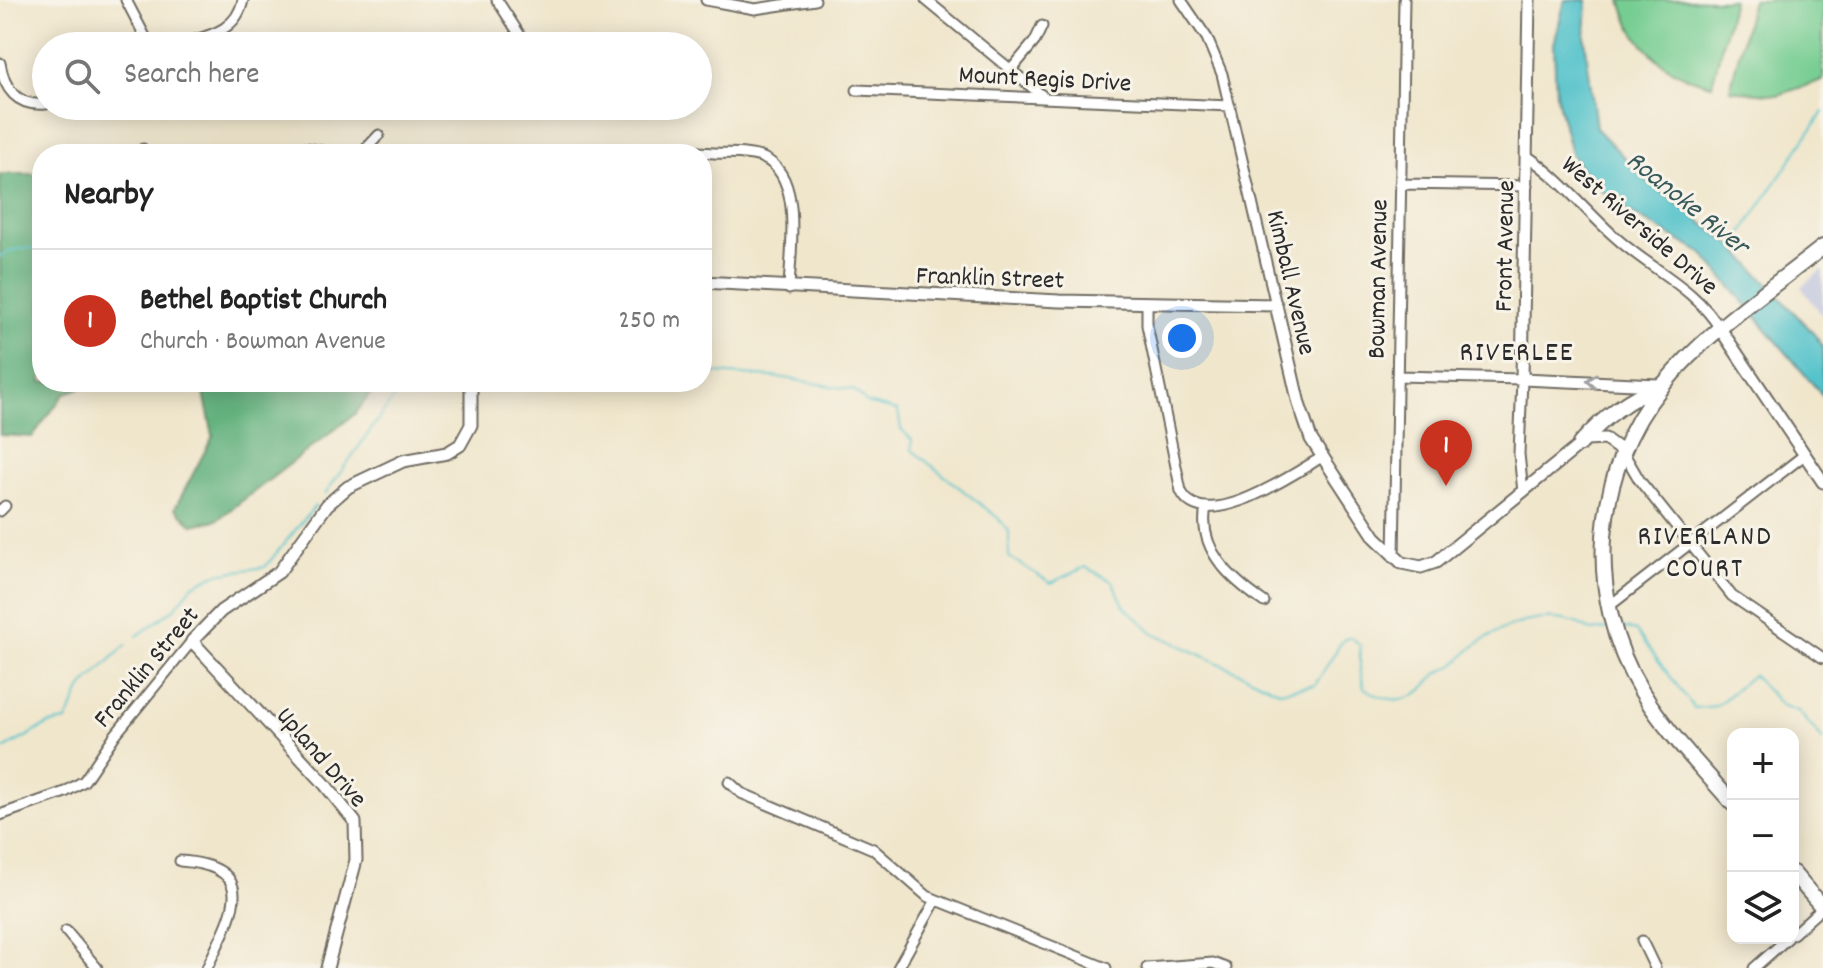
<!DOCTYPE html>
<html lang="en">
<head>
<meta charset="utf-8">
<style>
  :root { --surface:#fff; --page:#f2f2f2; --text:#222; --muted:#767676; --line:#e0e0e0; --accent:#c8321e }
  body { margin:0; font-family:Dekko,sans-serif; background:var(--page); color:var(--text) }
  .controls { position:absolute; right:24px; bottom:24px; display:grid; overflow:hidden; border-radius:16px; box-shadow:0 4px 20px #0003 }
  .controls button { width:72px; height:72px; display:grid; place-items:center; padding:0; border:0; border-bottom:2px solid var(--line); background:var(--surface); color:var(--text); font:40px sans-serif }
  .you { position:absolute; left:1182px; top:338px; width:28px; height:28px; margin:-20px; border:6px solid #fff; border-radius:50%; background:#1a73e8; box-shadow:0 0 0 12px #1a73e833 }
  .badge { display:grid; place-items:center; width:52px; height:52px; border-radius:50%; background:var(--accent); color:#fff; font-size:26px; font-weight:700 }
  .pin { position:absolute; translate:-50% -66px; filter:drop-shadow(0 2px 4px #0008) }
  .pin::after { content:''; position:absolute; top:42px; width:28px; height:24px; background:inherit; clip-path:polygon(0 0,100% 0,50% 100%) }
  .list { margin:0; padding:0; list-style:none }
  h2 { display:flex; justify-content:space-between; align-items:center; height:104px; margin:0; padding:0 32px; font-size:34px }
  h2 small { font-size:26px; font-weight:400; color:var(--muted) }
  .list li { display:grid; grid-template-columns:52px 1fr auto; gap:24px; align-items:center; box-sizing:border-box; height:144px; padding:0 32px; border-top:2px solid var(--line) }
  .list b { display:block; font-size:30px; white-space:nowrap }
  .list p { margin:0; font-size:26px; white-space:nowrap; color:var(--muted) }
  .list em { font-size:26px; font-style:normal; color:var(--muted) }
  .icon { flex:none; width:44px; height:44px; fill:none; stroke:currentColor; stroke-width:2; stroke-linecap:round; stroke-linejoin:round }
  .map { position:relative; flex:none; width:1823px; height:968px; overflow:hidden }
  .search { position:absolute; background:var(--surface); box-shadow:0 4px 20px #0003; left:32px; top:32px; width:680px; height:88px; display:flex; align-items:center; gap:20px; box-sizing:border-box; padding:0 28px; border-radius:44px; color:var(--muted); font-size:30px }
  .panel { position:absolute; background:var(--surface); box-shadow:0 4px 20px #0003; left:32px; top:144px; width:680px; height:248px; border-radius:32px }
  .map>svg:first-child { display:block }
  .industrial { fill:#bdc3de }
  .green { fill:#76cd92; stroke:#507c5e; stroke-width:2 }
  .forest { fill:#60b07c; stroke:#466e54; stroke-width:2 }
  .water { fill:#55c3cb; stroke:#40777b; stroke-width:2 }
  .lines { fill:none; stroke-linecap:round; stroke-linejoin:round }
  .stream { stroke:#55c3cb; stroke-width:2 }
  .minor-casing { stroke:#706c63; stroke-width:13 }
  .tertiary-casing { stroke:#706c63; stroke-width:15 }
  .primary-casing { stroke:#706c63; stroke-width:18 }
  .minor { stroke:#fff; stroke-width:9 }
  .tertiary { stroke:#fff; stroke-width:11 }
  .primary { stroke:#fff; stroke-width:14 }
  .oneway { stroke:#a0a0a0 }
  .labels { text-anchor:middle; stroke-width:6; stroke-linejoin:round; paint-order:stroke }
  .street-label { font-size:26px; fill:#2b2b2b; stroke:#f7f3e8 }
  .water-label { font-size:28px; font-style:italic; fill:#38595b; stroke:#f7f3e8 }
  .neighbourhood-label { font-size:28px; letter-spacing:2px; fill:#2b2b2b; stroke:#f7f3e8 }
</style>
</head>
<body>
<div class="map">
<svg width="1823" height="968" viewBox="0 0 1823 968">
  <rect width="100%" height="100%" fill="#f7f3e8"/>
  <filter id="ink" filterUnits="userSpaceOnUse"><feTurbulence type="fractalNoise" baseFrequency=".0125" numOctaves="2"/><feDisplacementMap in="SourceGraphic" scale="16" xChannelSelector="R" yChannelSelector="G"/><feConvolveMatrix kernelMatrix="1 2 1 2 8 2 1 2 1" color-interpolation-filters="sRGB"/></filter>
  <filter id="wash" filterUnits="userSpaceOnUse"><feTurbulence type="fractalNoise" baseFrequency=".006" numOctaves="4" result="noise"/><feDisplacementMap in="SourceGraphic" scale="32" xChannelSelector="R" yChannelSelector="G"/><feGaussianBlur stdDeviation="1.8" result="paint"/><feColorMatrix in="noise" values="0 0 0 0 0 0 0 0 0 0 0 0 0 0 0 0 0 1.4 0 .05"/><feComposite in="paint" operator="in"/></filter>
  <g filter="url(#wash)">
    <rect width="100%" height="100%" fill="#f0e6cc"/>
    <path class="industrial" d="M1823 269V316L1801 287Z"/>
    <path class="green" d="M1621 0H1733L1712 85C1666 75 1633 46 1621 0Z
      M1752 0H1823V80L1778 95 1730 90Z"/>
    <path class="forest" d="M0 174H42V382H98L65 393 32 437 0 435Z
      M192 382H370L371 393 355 414 217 520 193 525 175 508 213 436 203 388Z"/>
    <path class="water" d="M1565 0H1587L1585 39 1596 128 1646 180 1733 246 1815 335 1823 347V396L1703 254 1617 205 1587 177 1571 153 1556 94 1554 44Z"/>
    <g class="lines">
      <path class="stream" d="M1733 246 1823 112
        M0 256 17 249 42 248
        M702 372 784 378 854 390 867 403 898 411 901 429 912 440V450L998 518 1009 531V557L1051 583 1085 567 1112 581 1125 607 1154 633 1279 691 1315 685 1343 640 1351 637 1360 645V668L1364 688C1379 697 1393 703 1410 697 1424 692 1427 681 1438 673 1443 670 1449 668 1454 665 1461 660 1466 653 1472 648 1505 622 1555 607 1592 631L1609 629
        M325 494 405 382
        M1619 626 1636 631 1694 708 1716 706 1753 675 1781 705 1798 711 1823 740
        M137 636 174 609 193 585 216 574 265 567 315 506
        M0 751 49 724 66 721 83 686 126 645"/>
    </g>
  </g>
  <g filter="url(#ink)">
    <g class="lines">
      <g class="minor-casing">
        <path id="minor" d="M126 0 150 46
          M497 0 527 46
          M706 0 755 9 815 0
          M926 0 1045 98
          M1181 0 1207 38 1222 74 1276 305
          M176 46C204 36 236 34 243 0
          M0 63C4 89 17 107 46 104
          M1011 70 1035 41 1042 26
          M857 90 1230 106
          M287 151 307 148 336 154
          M136 154 143 149
          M361 154 379 135
          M640 154C663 147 690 152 714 153 729 154 749 152 763 158 804 175 790 252 789 289
          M1527 156C1561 179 1584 209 1614 236 1651 270 1694 286 1721 330
          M1400 184 1527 186
          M1147 304V325L1181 491C1203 537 1295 473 1322 457
          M1397 376 1522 379 1519 454 1523 492
          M1623 452 1640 481 1732 596 1823 658
          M1206 507C1197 550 1232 580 1264 602
          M0 511 5 506
          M1394 558 1404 0
          M1608 607 1803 456
          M729 782 741 793 873 849 927 896 1106 968
          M0 815 65 792 84 781 115 735 192 641
          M180 861C265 867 230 917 207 968
          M66 931 97 968
          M1793 934 1823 907
          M1642 941 1655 968
          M898 968 936 900
          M1147 968 1213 963 1226 968
          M1754 968 1788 938"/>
      </g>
      <g class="tertiary-casing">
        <path id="tertiary" d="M1529 0 1522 379 1658 385
          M702 282 1059 301 1276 305 1299 404 1311 439 1375 537 1402 563 1421 567 1436 562 1586 440 1605 439 1623 452
          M1721 330 1823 482
          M327 968 356 860 355 822 323 782 192 641 221 611 279 572 327 505 348 487 403 461 447 453 460 445 471 425V382"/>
      </g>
      <g class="primary-casing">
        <path id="primary" d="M1580 444C1604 417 1628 398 1662 385
          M1733 804C1702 768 1667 733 1642 692 1584 597 1592 471 1663 385 1707 331 1769 290 1823 247
          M1793 873 1823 908"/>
      </g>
      <use href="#minor" class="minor"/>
      <use href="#tertiary" class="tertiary"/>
      <use href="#primary" class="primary"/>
    </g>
    <defs><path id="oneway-chevron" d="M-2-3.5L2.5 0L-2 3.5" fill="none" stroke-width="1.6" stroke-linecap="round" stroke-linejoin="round" transform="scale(2)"/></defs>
    <use class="oneway" href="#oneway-chevron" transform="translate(1592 381) rotate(-176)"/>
  </g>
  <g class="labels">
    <g class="street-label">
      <text transform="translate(1045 77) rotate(3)" y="9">Mount Regis Drive</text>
      <text transform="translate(1641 224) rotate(41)" y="9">West Riverside Drive</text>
      <text transform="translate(1503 246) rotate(-89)" y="9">Front Avenue</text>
      <text transform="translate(990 276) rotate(2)" y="9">Franklin Street</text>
      <text transform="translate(1376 279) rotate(-89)" y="9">Bowman Avenue</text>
      <text transform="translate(1293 282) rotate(77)" y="9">Kimball Avenue</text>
      <text transform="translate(145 666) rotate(-50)" y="9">Franklin Street</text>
      <text transform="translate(323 756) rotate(49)" y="9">Upland Drive</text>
    </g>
    <g class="water-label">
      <text transform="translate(1689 201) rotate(39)" y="10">Roanoke River</text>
    </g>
    <g class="neighbourhood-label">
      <text x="1517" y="360">RIVERLEE</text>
      <text x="1705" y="544">RIVERLAND<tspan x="1705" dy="32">COURT</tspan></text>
    </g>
  </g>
</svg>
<div class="controls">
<button>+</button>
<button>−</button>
<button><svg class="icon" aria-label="layers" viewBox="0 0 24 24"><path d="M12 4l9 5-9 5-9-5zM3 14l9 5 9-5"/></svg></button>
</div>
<div class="you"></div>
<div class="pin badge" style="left:1446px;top:486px">1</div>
<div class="search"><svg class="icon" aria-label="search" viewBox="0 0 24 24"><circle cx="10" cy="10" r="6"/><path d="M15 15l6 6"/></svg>Search here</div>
<section class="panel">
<h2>Nearby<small></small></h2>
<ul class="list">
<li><span class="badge">1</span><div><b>Bethel Baptist Church</b><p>Church · Bowman Avenue</p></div><em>250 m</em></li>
</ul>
</section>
</div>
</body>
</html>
